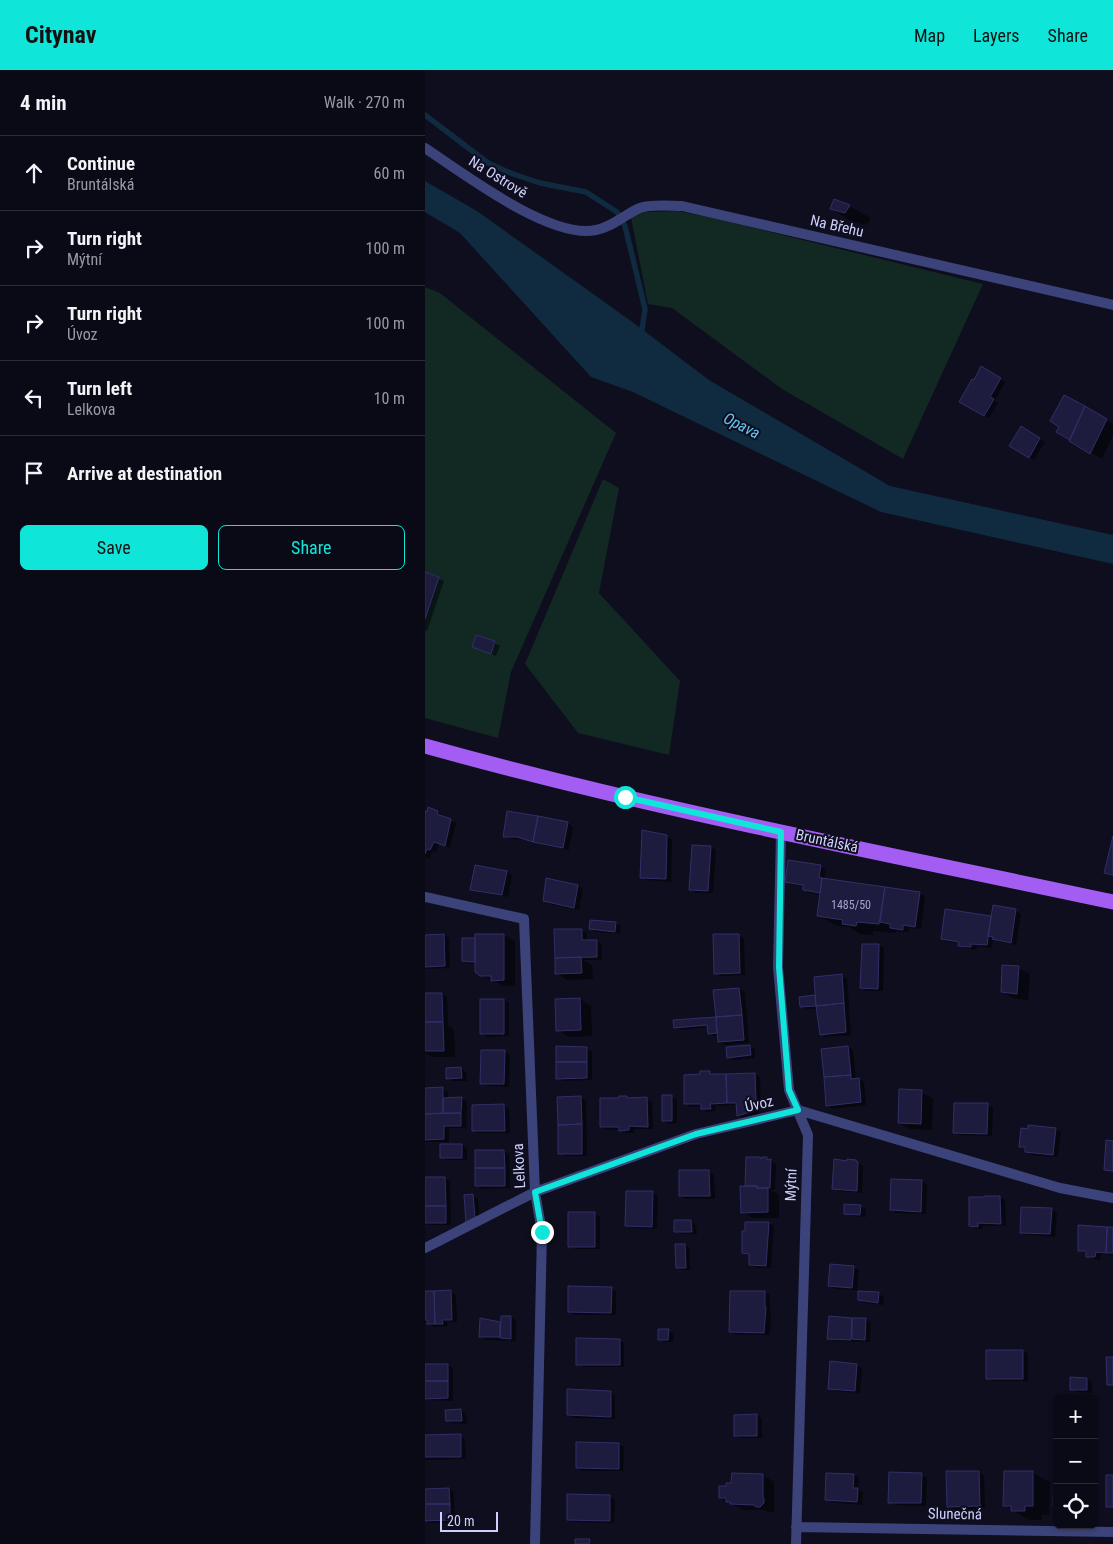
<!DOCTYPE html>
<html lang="en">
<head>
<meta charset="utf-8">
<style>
  :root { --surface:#0a0a16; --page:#13131f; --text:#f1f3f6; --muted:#999aa1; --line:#2a2b35; --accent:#10e5d9 }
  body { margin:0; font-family:"Roboto Condensed",sans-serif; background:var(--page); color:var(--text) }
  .controls { position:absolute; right:15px; bottom:15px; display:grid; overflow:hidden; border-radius:8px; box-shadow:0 1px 4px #0004 }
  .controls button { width:45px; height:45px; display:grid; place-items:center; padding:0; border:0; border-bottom:1px solid var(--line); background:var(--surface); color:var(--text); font:25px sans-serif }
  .scale { position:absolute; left:15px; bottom:12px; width:58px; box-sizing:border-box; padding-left:5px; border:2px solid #ced0fc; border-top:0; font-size:14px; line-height:18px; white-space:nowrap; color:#ced0fc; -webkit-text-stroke:4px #0e0e1e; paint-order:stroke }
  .stop { position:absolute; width:15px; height:15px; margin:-11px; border:4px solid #10e5d9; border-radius:50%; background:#fff }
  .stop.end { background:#10e5d9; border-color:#fff; box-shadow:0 1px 5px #0008 }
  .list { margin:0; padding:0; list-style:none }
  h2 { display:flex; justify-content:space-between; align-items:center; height:65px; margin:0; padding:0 20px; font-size:21px }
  h2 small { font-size:16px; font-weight:400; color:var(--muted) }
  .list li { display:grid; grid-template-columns:32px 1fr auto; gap:15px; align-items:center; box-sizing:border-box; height:75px; padding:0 20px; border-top:1px solid var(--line) }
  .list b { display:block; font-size:19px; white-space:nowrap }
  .list p { margin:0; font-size:16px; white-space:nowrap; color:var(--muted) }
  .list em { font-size:16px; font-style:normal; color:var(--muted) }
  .actions { display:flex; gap:10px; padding:15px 20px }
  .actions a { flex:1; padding:11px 0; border:1px solid var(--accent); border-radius:8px; text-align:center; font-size:18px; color:var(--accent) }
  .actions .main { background:var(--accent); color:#111 }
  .icon { flex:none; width:28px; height:28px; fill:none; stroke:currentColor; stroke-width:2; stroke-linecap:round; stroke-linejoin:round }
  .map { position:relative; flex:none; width:688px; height:1474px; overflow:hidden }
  header { display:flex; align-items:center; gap:30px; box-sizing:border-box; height:70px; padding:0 25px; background:var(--accent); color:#111 }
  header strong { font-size:24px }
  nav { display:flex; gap:28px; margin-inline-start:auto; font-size:18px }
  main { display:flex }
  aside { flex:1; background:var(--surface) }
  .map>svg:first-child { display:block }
  .green { fill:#112823 }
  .water { fill:#102a40 }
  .shadow { fill:#0007; fill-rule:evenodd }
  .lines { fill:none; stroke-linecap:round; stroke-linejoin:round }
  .stream { stroke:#102a40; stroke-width:5.5 }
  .building { fill:#1d1b3e; stroke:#312f68 }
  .street { stroke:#3c437a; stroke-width:10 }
  .primary { stroke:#a45df3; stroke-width:15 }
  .route { stroke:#10e5d9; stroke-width:6 }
  .labels { text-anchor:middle; stroke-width:4; stroke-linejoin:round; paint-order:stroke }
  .number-label { font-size:12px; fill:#a2a3cc }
  .street-label { font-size:15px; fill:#ced0fc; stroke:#0e0e1e }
  .water-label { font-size:16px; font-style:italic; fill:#64c8f4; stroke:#0e0e1e }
</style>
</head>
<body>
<header>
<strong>Citynav</strong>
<nav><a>Map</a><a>Layers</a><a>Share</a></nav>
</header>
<main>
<aside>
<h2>4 min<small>Walk · 270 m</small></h2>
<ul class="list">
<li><svg class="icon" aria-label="ahead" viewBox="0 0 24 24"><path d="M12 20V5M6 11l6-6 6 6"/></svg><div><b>Continue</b><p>Bruntálská</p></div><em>60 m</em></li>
<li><svg class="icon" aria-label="right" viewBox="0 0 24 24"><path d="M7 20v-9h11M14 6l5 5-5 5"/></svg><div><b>Turn right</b><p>Mýtní</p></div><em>100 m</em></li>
<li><svg class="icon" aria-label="right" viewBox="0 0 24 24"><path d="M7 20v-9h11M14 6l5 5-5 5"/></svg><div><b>Turn right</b><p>Úvoz</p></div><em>100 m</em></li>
<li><svg class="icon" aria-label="left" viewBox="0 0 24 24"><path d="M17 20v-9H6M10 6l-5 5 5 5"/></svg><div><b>Turn left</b><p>Lelkova</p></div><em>10 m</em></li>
<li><svg class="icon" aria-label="arrive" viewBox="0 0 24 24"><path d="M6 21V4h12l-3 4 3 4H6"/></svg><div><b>Arrive at destination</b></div></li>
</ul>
<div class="actions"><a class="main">Save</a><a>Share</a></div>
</aside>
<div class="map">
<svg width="688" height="1474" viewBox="0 0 688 1474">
  <rect width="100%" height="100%" fill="#0e0e1e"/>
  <path class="green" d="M253 141 288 148 558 214 478 389 357 319 247 238 223 234 206 148 220 142Z
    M0 217 15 223 191 363 86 602 73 668 0 648Z
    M178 409 194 418 174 523 255 611 244 685 153 663 100 594Z"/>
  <path class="water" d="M0 111 52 141 206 251 284 310 465 416 688 465V494L456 442 208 322 166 307 35 163 0 142Z"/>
  <path class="shadow" d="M424 136 446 148 442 155 428 152 406 139Z
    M557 298 580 312 570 331 573 333 564 348 535 331Z
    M640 326 688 354V365L677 389 646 371 636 356Z
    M597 358 620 372 609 390 586 376Z
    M0 503 19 511 2 561H0Z
    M69 573 75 576 71 586 54 579Z
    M13 742 18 745 17 747 31 753 25 778 14 774 11 782 8 781 4 789 0 787V743Z
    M83 742 143 753 148 757 144 780 98 770 85 769 79 766Z
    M242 766 247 770 246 812 221 810 216 807Z
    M286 777 291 780 288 823H271L266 820Z
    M395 796 401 799 399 810 495 823 500 826 496 859 484 858 483 862 471 861V863L448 861V865L435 864 424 857 410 855 393 845 396 824 384 823 379 819V816L367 814 361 811Z
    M82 802 87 805 83 827 52 822 47 819Z
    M153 816 158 819 154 840 124 834 119 831Z
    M521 840 567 847 590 840 596 844 591 875 574 872 568 868 567 878 552 876 551 880 540 878 534 875 535 873 522 872 517 869Z
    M190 853 196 856 195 864 170 862 165 859Z
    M156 860 162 863V871H171L177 874V890H158L167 895 168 909 142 910 131 903Z
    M18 865 24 868 25 898 0 899V866Z
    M78 865 90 871V916H79L71 912H68L56 905 51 894H44L38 891 51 869ZM42 890 56 893H42Z
    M314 865 319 869 320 905 295 906 290 903Z
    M454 875 459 878 458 921H442L436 918Z
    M593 898 605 904 603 930 588 928 577 921Z
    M416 906 422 909 426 965 401 967 396 964 393 939H381L376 936 375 928 392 926Z
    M314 919 320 922 324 973 300 975 294 972V965L289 966 284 963V957L256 960 250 957V951L292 948 289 921Z
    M17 924 22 927 23 956 29 959 30 987H7L0 983V925Z
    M155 929 166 936 167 966 144 967 132 960Z
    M79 930 84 933V966L62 967 56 964Z
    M325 976 330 979V988L308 990 303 987Z
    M423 977 428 980 431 1010 434 1009 439 1012 441 1035 408 1039 402 1036Z
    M161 978 167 981V1010L138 1011 133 1008Z
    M80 981 85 985 84 1017 62 1016 57 1013Z
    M36 999 41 1002 42 1011H27L22 1008Z
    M285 1002 290 1005 330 1004 335 1007 336 1034 333 1035 334 1044 318 1048 313 1045 312 1035 290 1036 291 1041 282 1042 277 1038V1036L266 1037 260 1034 276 1006Z
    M0 1019H17L23 1022V1029L36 1028 42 1032 41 1058H24V1072H0Z
    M496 1022 508 1028 507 1060 485 1059 474 1053Z
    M247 1026 252 1030V1053L244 1054 238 1051Z
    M156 1027 161 1031 162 1086H140L135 1083Z
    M202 1027 205 1029H221L227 1032 228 1059H209V1063H201L195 1059 182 1060 176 1057 195 1029Z
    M562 1035 568 1038 567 1066 535 1065 529 1062Z
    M79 1036 84 1039 85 1063H53L48 1060Z
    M630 1059 636 1062 633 1087 607 1085 596 1076Z
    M36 1075 42 1078V1090H21L16 1087Z
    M52 1081H79L84 1084 85 1118 57 1119 52 1116Z
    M341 1088 351 1094 350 1120H345L354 1125V1148H328L317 1142 324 1117 337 1090Z
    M430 1091 438 1096 437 1123 414 1121 408 1118 424 1092Z
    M255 1101 284 1102 289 1105 290 1129H261L255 1126Z
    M0 1108H20L25 1111 26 1155H3L0 1154Z
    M467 1110 497 1111 502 1114 501 1144 471 1143 466 1140Z
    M227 1122 233 1126 232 1159 207 1158 202 1155Z
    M48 1126 53 1129 55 1150 47 1155Z
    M575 1127 580 1130 581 1156H557L558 1159H551L546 1155 545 1128Z
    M420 1136H436L441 1139V1147L426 1146 421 1143Z
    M626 1139 632 1143 630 1167 601 1165 596 1162Z
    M170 1144 175 1147V1179H150L144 1176Z
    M266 1152 271 1155 272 1164H255L250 1161Z
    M344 1153 349 1156 346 1198H331L325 1195V1186L318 1183Z
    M688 1158V1185L676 1184 675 1190 668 1189 662 1186 663 1183 654 1180Z
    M260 1175 265 1178V1200H257L252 1197Z
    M428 1197 434 1200 432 1220 410 1219 405 1216Z
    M186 1218 191 1221V1245H150L144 1242Z
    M0 1222H26L31 1225 32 1252H22L23 1256 9 1257 3 1253H0Z
    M340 1222 345 1225V1240L346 1241 345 1265H311L306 1262Z
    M453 1223 459 1227 458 1235 440 1233 435 1230Z
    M86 1247 91 1250V1271L61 1270 55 1267 56 1249 76 1253Z
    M405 1247 441 1249 446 1252 445 1272 409 1271 404 1268Z
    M243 1260 249 1263 248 1272H239L234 1269Z
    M194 1270 199 1273V1297H158L153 1294Z
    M598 1281 603 1284V1311H567L562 1308Z
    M0 1295H22L28 1298V1331L0 1330Z
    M432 1295 437 1298 435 1323 409 1321 404 1318Z
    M662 1309 667 1312V1323L652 1322 646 1319Z
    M185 1322 190 1325V1349L149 1348 143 1345Z
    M36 1340 41 1344 42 1354 27 1353 22 1350Z
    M332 1345 337 1349V1368H315L310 1365Z
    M0 1366H35L40 1369 41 1389 2 1390 0 1389Z
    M193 1374 199 1377 198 1401H157L152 1398Z
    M553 1402 559 1405 560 1439H528L523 1436Z
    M608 1403 625 1412 624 1445H617V1450H604L579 1435Z
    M338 1405 349 1412V1435L350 1440 347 1443 340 1440H318L295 1428 303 1418Z
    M429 1405 434 1408 433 1419 438 1422 437 1435 406 1432 401 1429Z
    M496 1405 502 1408 501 1436 470 1435 465 1432Z
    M24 1419 29 1422 30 1453H3L0 1451V1420Z
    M184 1426 190 1429 189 1453 148 1452 143 1449Z"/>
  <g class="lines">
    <path class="stream" d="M0 45 63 93 88 104 115 113 161 122 192 142 200 156 220 239 216 266"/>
  </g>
  <path class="building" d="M409 129 425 135 420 143 405 139Z
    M556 296 576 308 565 327 569 329 559 346 534 332 547 309 549 310Z
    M639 325 660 336 645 370 631 362 634 357 625 351Z
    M660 336 682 349 665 384 644 371Z
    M596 356 615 368 604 388 584 376Z
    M0 502 14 507 0 549Z
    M51 565 70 571 66 584 47 577Z
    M3 737 13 741 12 744 26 749 20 776 9 772 5 780 2 779 0 784V741L2 742Z
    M82 741 113 746 108 772 92 767H78Z
    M113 746 143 752 138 778 108 772Z
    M217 760 242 765 241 809 215 808Z
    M688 766V805L679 803Z
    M267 775 286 776 283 821 264 820Z
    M363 790 396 795 394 807 397 808 395 823 378 820V815L360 812Z
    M50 795 82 801 77 825 45 820Z
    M121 808 153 815 149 838 118 831Z
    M397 808 460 817 454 854 432 852 431 856 417 854 418 850 392 846Z
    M460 817 495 822 490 857 478 855V860L465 858V854L455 852Z
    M568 835 591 839 586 873 567 869 568 867 563 866Z
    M520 839 566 846 562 875 546 874V877L533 876 534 872 516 869Z
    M165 850 191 852 190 862 164 859Z
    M129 859H157V870H172V887L130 888Z
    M19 864 20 896 0 897V865Z
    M50 864H79V910L66 911V906H55L50 902Z
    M288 864H314L315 903 289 904Z
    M37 868H50V892L37 891Z
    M437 874H454L453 919 435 918Z
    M156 887 157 903 130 904V888Z
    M577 895 594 896 592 924 576 922Z
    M417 904 419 933 391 936 389 907Z
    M314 918 317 945 291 947 288 920Z
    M0 923H17L18 952H0Z
    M390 925 391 936 375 937 374 927Z
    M155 928 156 960 131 961 130 929Z
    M55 929H79V964H55Z
    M419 933 421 962 395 965 391 936Z
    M317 945 319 970 293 972 291 947Z
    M291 947 292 963 283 964 282 955 249 958 248 950Z
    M0 952H18L19 981H0Z
    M325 975 326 985 302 988 301 977Z
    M131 976 162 977V992H131Z
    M423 976 426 1005 399 1007 396 979Z
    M56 980H80L79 1014H55Z
    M131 992H162V1008L131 1009Z
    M36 997 37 1008 21 1009V998Z
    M275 1001H285V1004H301L302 1033 285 1034 286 1039H276V1034H259V1005L275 1004Z
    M330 1003 331 1031 328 1032 329 1041 312 1046 311 1033H302L301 1004Z
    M426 1005V1009L434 1008 436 1032 401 1036 399 1007Z
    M18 1017V1043L0 1044V1018Z
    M474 1019 497 1020 496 1054 473 1053Z
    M237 1025H247V1051H237Z
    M156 1026 157 1054 133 1055 132 1027Z
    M194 1026H202V1028L222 1027 223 1057 204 1056V1060L194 1061V1057H175V1028H194Z
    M37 1027 36 1043H18V1028Z
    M529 1033H563L562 1064 528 1063Z
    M79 1034 80 1061H47V1035Z
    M36 1043V1056H19V1069L0 1070V1044Z
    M157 1054V1084H133V1055Z
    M603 1055 631 1058 628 1085 600 1082V1077H594L596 1058 603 1059Z
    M681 1070 688 1071V1101L679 1100Z
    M15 1074H37V1088H15Z
    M50 1080H79L80 1098H50Z
    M321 1087H335L336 1089 337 1087H342V1090L346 1089 345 1118H332V1116H320Z
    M409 1089 422 1091V1089L431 1090V1091L433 1092 432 1121 407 1119Z
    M50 1098H80V1116H50Z
    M254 1100H284L285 1126H254Z
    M0 1107H20L21 1136H0Z
    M466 1109 497 1110 496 1142 465 1140Z
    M315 1116H332V1118H343V1142L316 1143Z
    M201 1121H228L227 1157 200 1156Z
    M48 1124 50 1147 41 1153 39 1125Z
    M560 1126H575L576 1154 553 1153V1157L544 1156V1127H559Z
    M419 1134 436 1135 435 1145 419 1144Z
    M0 1136H21V1153H0Z
    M596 1137 627 1138 625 1164 595 1163Z
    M143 1142H170V1177H143Z
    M249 1150H266L267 1162H249Z
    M320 1152H344L341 1196 324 1195V1184L317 1183V1161H320Z
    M653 1155 682 1157 681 1183 671 1182 670 1187H661V1181H653Z
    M682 1157H688V1183H681Z
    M250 1174H260L261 1198H251Z
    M405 1194 429 1196 427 1218 403 1216Z
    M143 1216 187 1217 186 1243 143 1242Z
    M26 1220 27 1250H17L18 1254H10L9 1221Z
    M0 1221H9L10 1254H2V1250H0Z
    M305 1221H340V1237H341L339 1263 304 1262Z
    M433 1221 454 1222 453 1233 433 1230Z
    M76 1246H86V1269L75 1268Z
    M404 1246 427 1248 426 1270 402 1269Z
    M55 1248 75 1252V1267H54Z
    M427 1248H441L440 1270 427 1269Z
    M233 1259H244L243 1270H233Z
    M151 1268 195 1269V1295H151Z
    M561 1280H598V1309H561Z
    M681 1287H688V1315H682Z
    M405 1291 432 1294 430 1321 403 1319Z
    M0 1294H23V1311H0Z
    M645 1307 662 1308V1320H645Z
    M0 1311H23V1328L0 1329Z
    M142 1319 186 1321V1347L142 1345Z
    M36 1339 37 1351H21L20 1340Z
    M332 1344V1366H309V1345Z
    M36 1364V1387H0V1365Z
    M151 1372 194 1373V1399L151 1398Z
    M521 1401H554L555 1436 522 1437Z
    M579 1401H608V1436H600V1441H586V1436H578Z
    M464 1402 497 1403 496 1433H463Z
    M307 1403 338 1404V1427L339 1429V1433L335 1437H331L329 1435 305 1434V1432H301V1428H294V1416H301V1413H306Z
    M401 1403 429 1404 428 1418H433L432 1432 400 1430Z
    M629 1403 632 1404V1436H628Z
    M681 1405H688V1437H681Z
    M24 1418 25 1434H0V1419Z
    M142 1424 185 1425V1451L142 1450Z
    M0 1434H25V1450L0 1451Z
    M150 1469H165L164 1474H150Z"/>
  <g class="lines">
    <path class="street" d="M0 78C39 104 126 170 171 160 188 157 200 144 215 138 225 134 246 136 257 136L688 235
      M356 762 353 897 364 1020 383 1065 371 1474
      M0 827 99 849 110 1122 117 1162 110 1474
      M0 1178 110 1122 271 1064 373 1040 635 1118 688 1128
      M371 1457 688 1462"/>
    <path class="primary" d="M0 676C226 739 458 783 688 832"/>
  </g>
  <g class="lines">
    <path class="route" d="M117 1162 110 1122 271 1064 373 1040 364 1020 354 897 356 762 200 727"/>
  </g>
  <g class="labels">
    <g class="number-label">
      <text x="426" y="839">1485/50</text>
    </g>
    <g class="street-label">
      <text transform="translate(73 107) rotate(32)" y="5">Na Ostrově</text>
      <text transform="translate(412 156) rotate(13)" y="5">Na Břehu</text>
      <text transform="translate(402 771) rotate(12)" y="5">Bruntálská</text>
      <text transform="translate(334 1034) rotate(-13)" y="5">Úvoz</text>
      <text transform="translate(94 1096) rotate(-93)" y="5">Lelkova</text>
      <text transform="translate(366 1115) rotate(-88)" y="5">Mýtní</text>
      <text transform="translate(530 1444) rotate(1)" y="5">Slunečná</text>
    </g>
    <g class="water-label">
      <text transform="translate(317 355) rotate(27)" y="6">Opava</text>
    </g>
  </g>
</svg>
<div class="controls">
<button>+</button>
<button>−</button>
<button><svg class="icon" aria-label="locate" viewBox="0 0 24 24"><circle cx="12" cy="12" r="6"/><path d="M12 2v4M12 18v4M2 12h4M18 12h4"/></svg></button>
</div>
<div class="scale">20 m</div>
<div class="stop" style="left:200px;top:727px"></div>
<div class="stop end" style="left:117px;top:1162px"></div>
</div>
</main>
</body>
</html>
